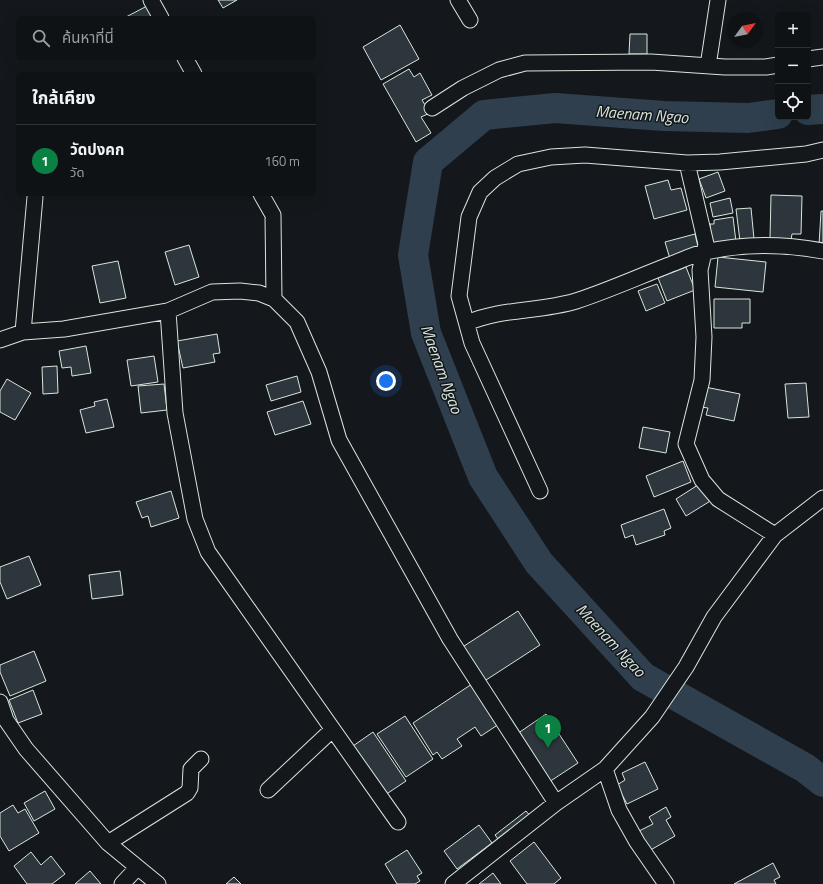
<!DOCTYPE html>
<html lang="th">
<head>
<meta charset="utf-8">
<style>
  :root { --surface:#0f1215; --page:#181b1e; --text:#f1f3f6; --muted:#9b9ea0; --line:#2f3234; --accent:#0b8043 }
  body { margin:0; font-family:"Titillium Web","Noto Sans Thai",sans-serif; background:var(--page); color:var(--text) }
  .controls { position:absolute; right:12px; top:12px; display:grid; overflow:hidden; border-radius:6px; box-shadow:0 4px 16px #0002 }
  .controls button { width:36px; height:36px; display:grid; place-items:center; padding:0; border:0; border-bottom:1px solid var(--line); background:var(--surface); color:var(--text); font:20px sans-serif }
  .compass { position:absolute; left:727px; top:12px; width:36px; height:36px; border-radius:50%; background:var(--surface); box-shadow:0 4px 16px #0002; rotate:57deg }
  .you { position:absolute; left:386px; top:381px; width:14px; height:14px; margin:-10px; border:3px solid #fff; border-radius:50%; background:#1a73e8; box-shadow:0 0 0 6px #1a73e833 }
  .badge { display:grid; place-items:center; width:26px; height:26px; border-radius:50%; background:var(--accent); color:#fff; font-size:13px; font-weight:700 }
  .pin { position:absolute; translate:-50% -33px; filter:drop-shadow(0 1px 2px #0008) }
  .pin::after { content:''; position:absolute; top:21px; width:14px; height:12px; background:inherit; clip-path:polygon(0 0,100% 0,50% 100%) }
  .list { margin:0; padding:0; list-style:none }
  h2 { display:flex; justify-content:space-between; align-items:center; height:52px; margin:0; padding:0 16px; font-size:17px }
  h2 small { font-size:13px; font-weight:400; color:var(--muted) }
  .list li { display:grid; grid-template-columns:26px 1fr auto; gap:12px; align-items:center; box-sizing:border-box; height:72px; padding:0 16px; border-top:1px solid var(--line) }
  .list b { display:block; font-size:15px; white-space:nowrap }
  .list p { margin:0; font-size:13px; white-space:nowrap; color:var(--muted) }
  .list em { font-size:13px; font-style:normal; color:var(--muted) }
  .icon { flex:none; width:22px; height:22px; fill:none; stroke:currentColor; stroke-width:2; stroke-linecap:round; stroke-linejoin:round }
  .map { position:relative; flex:none; width:823px; height:884px; overflow:hidden }
  .search { position:absolute; background:var(--surface); box-shadow:0 4px 16px #0002; left:16px; top:16px; width:300px; height:44px; display:flex; align-items:center; gap:10px; box-sizing:border-box; padding:0 14px; border-radius:6px; color:var(--muted); font-size:15px }
  .panel { position:absolute; background:var(--surface); box-shadow:0 4px 16px #0002; left:16px; top:72px; width:300px; height:124px; border-radius:6px }
  .map>svg:first-child { display:block }
  .lines { fill:none; stroke-linecap:round; stroke-linejoin:round }
  .river { stroke:#2f3f4d; stroke-width:30 }
  .building { fill:#2c363c; stroke:#d8e6dc }
  .street-casing { stroke:#d8e6dc; stroke-width:17 }
  .street { stroke:#14181c; stroke-width:15 }
  .labels { text-anchor:middle; stroke-width:3; stroke-linejoin:round; paint-order:stroke }
  .water-label { font-size:16px; font-style:italic; fill:#d8e6dc; stroke:#14181c }
</style>
</head>
<body>
<div class="map">
<svg width="823" height="884" viewBox="0 0 823 884">
  <rect width="100%" height="100%" fill="#14181c"/>
  <g class="lines">
    <path class="river" d="M808 110 823 109
      M778 114 748 118 664 116 555 108 484 115 428 162 413 255 426 333 483 477 539 563 643 677 805 768 823 782"/>
  </g>
  <path class="building" d="M218 0H237L223 8Z
    M147 6 154 18H126V17Z
    M400 25 419 59 381 80 363 47Z
    M630 34H647V54H629Z
    M409 69 414 77 420 73 432 95 422 100 430 113 421 117 431 133 416 142 383 84Z
    M718 172 725 191 706 198 699 179Z
    M668 180 671 190 681 188 687 210 654 219 645 186Z
    M771 195 802 196 801 234H792L791 240 770 239Z
    M730 198 733 213 713 217 710 203Z
    M751 208 754 239 740 241 736 209Z
    M821 211H823V246L819 245Z
    M733 217 736 242 712 245 710 224H714V220Z
    M695 234 699 251 670 259 665 242Z
    M189 245 199 277 175 285 165 252Z
    M718 257 766 262 763 292 715 287Z
    M118 261 126 298 100 303 92 266Z
    M686 267 695 290 667 301 658 278Z
    M657 284 665 303 646 311 638 291Z
    M714 299H750V323H742V328H714Z
    M217 334 220 353 213 354 215 362 183 368 177 341Z
    M86 346 91 373 72 376 71 367 62 368 59 351Z
    M154 356 158 382 131 386 127 360Z
    M57 366 58 393 43 394 42 367Z
    M297 376 301 392 271 401 266 385Z
    M7 379 31 393 15 420 0 412V391Z
    M806 383 809 417 788 418 785 384Z
    M164 384 167 410 141 413 138 386Z
    M705 387 740 394 734 421 706 415 708 408 701 407Z
    M107 399 114 427 86 433 80 410 95 406 94 402Z
    M303 401 311 424 275 435 267 412Z
    M643 427 670 432 666 453 639 448Z
    M683 461 691 482 654 497 646 476Z
    M701 483 712 500 686 516 676 499Z
    M171 491 179 518 151 527 148 516 142 518 136 502Z
    M664 509 671 528 664 531 665 535 636 545 633 535 625 538 621 525Z
    M29 556 41 585 7 599 0 582V567Z
    M120 571 123 595 92 599 89 575Z
    M518 611 540 645 483 682 461 648Z
    M34 651 46 681 10 696 0 672V665Z
    M475 682 502 722 481 736 475 727 457 739 462 746 442 759 437 752 433 755 413 723Z
    M33 690 42 714 18 723 9 700Z
    M546 714 578 763 549 782 517 734Z
    M405 716 433 759 406 777 377 734Z
    M373 732 406 781 385 795 353 746Z
    M645 762 658 789 627 804 617 785 625 780 622 773Z
    M45 791 55 809 34 821 24 803Z
    M13 805 18 813 25 809 39 833 9 851 0 836V813Z
    M666 807 671 817 666 820 675 836 647 852 637 832 653 824 649 817Z
    M526 811 532 818 501 843 495 835Z
    M479 825 492 843 457 869 444 851Z
    M534 842 561 878 554 884H527L510 861Z
    M407 850 422 873 417 876 420 881 415 884H397L385 864Z
    M31 852 41 865 51 856 65 874 52 884H27L14 866Z
    M773 863 780 877 774 880 776 884H734Z
    M90 871 101 884H75Z
    M493 873 501 884H479Z
    M234 877 241 884H226Z"/>
  <g class="lines">
    <g class="street-casing">
      <path id="street" d="M151 0 161 18
        M458 0 470 20
        M185 58 194 74
        M808 59 823 57
        M708 66 718 0
        M432 108 463 88 499 70 525 63 651 62 725 67H766L778 65
        M687 163 706 244 700 270 704 337 702 380 686 444 702 480 718 499 775 535
        M261 194 273 215 274 299
        M168 311 175 413 195 519 208 552 398 822
        M467 323C501 308 540 312 576 301 607 291 638 277 669 265 681 261 693 254 706 252 745 243 784 244 823 251
        M23 332 35 197
        M0 340 23 332 64 329 168 311 212 292 240 291 259 293 274 299 297 322 319 372 339 440 450 639 556 803
        M540 491 472 343 459 296 469 217 480 192 495 178 518 164 551 157 585 155 687 163 720 162 806 154 823 150
        M0 702 6 720 26 749 108 843 158 884
        M605 769 619 810 637 842 666 884
        M268 790 332 730
        M108 843 187 793 190 788 191 769 201 759
        M122 884 137 868
        M453 884 556 803 605 769 652 717 686 667 714 617 775 535 823 498"/>
    </g>
    <use href="#street" class="street"/>
  </g>
  <g class="labels">
    <g class="water-label">
      <text transform="translate(642 114) rotate(4)" y="6">Maenam Ngao</text>
      <text transform="translate(442 369) rotate(70)" y="6">Maenam Ngao</text>
      <text transform="translate(611 640) rotate(47)" y="6">Maenam Ngao</text>
    </g>
  </g>
</svg>
<div class="controls">
<button>+</button>
<button>−</button>
<button><svg class="icon" aria-label="locate" viewBox="0 0 24 24"><circle cx="12" cy="12" r="6"/><path d="M12 2v4M12 18v4M2 12h4M18 12h4"/></svg></button>
</div>
<svg class="compass" viewBox="-18 -18 36 36"><path d="M0-13l5 13h-10z" fill="#e53935"/><path d="M0 13l5-13h-10z" fill="#9b9ea0"/></svg>
<div class="you"></div>
<div class="pin badge" style="left:548px;top:748px">1</div>
<div class="search"><svg class="icon" aria-label="search" viewBox="0 0 24 24"><circle cx="10" cy="10" r="6"/><path d="M15 15l6 6"/></svg>ค้นหาที่นี่</div>
<section class="panel">
<h2>ใกล้เคียง<small></small></h2>
<ul class="list">
<li><span class="badge">1</span><div><b>วัดปงคก</b><p>วัด</p></div><em>160 m</em></li>
</ul>
</section>
</div>
</body>
</html>
